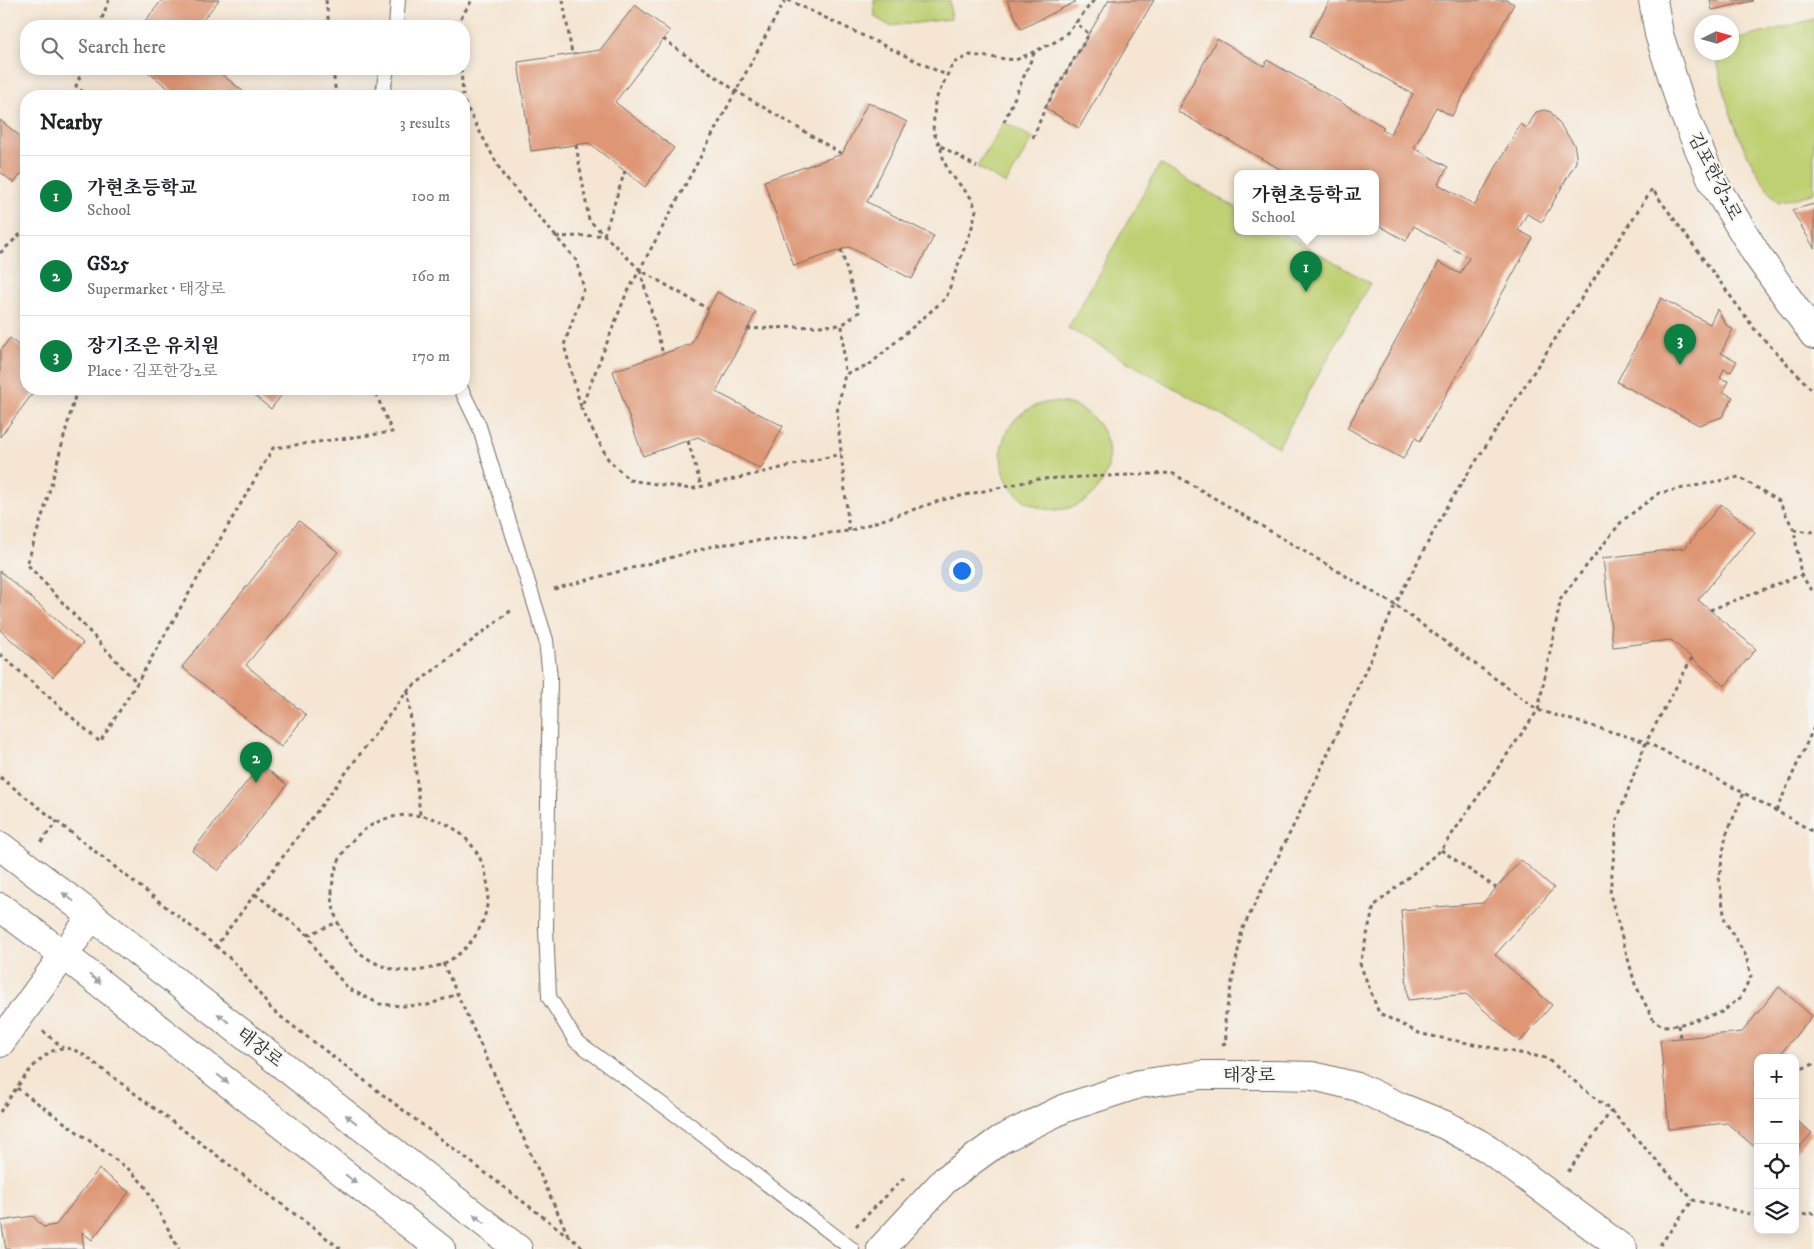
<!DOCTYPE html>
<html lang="en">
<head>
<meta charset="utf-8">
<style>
  :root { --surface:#fff; --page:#f2f2f2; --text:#202124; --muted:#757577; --line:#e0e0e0; --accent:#0b8043 }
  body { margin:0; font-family:"IM FELL DW Pica","Noto Serif KR",serif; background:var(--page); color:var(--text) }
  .controls { position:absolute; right:15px; bottom:15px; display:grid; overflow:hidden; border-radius:10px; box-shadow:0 2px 12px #0003 }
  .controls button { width:45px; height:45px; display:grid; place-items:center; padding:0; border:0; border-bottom:1px solid var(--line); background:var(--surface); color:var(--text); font:25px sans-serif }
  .compass { position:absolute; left:1694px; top:15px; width:45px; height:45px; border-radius:50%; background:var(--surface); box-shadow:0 2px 12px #0003; rotate:85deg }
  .you { position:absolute; left:961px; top:570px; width:18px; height:18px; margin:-12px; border:4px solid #fff; border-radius:50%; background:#1a73e8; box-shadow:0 0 0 8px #1a73e833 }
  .badge { display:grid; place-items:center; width:32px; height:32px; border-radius:50%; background:var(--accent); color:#fff; font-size:16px; font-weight:700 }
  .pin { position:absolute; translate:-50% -41px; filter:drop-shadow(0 1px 2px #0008) }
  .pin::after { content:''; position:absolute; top:26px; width:18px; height:15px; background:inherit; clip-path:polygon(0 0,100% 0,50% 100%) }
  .popup { position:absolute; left:1234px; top:170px; width:145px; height:65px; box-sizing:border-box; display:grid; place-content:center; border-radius:10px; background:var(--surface); filter:drop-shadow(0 1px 4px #0005); font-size:16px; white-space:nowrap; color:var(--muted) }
  .popup b { font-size:19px; color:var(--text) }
  .popup::after { content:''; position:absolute; left:50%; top:100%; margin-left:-10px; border:10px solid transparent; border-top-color:var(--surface) }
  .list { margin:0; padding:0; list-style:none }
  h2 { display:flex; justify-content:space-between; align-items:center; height:65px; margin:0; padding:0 20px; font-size:21px }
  h2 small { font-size:16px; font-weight:400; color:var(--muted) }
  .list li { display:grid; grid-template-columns:32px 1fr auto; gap:15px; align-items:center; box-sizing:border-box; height:80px; padding:0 20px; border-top:1px solid var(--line) }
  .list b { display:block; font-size:19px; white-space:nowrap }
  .list p { margin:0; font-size:16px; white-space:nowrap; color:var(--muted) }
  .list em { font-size:16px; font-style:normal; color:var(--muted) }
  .icon { flex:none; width:28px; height:28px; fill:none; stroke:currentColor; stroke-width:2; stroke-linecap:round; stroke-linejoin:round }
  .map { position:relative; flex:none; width:1814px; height:1249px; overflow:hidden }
  .search { position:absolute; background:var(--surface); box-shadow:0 2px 12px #0003; left:20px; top:20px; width:450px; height:55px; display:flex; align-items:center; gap:12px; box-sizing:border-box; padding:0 18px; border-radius:20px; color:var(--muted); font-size:19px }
  .panel { position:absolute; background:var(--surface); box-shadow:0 2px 12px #0003; left:20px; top:90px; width:450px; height:305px; border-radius:20px }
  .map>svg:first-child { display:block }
  .green { fill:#bfd073; stroke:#757e4f }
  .building { fill:#de9675 }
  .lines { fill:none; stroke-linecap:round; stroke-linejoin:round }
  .service-casing { stroke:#726c65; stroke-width:16 }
  .minor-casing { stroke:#726c65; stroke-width:30 }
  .tertiary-casing { stroke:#726c65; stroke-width:30 }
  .path { stroke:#726c65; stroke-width:3; stroke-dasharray:4 4; stroke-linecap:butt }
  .service { stroke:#fff; stroke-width:14 }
  .minor { stroke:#fff; stroke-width:28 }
  .tertiary { stroke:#fff; stroke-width:28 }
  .oneway { fill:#a0a0a0 }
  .labels { text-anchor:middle; stroke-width:4.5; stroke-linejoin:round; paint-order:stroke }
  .street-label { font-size:18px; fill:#2b2b2b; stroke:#f6f6f2 }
</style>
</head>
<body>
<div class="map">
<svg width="1814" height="1249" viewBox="0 0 1814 1249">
  <rect width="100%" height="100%" fill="#f6f6f2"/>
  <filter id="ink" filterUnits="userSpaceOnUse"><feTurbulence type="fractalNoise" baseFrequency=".02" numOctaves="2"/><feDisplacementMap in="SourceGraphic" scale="10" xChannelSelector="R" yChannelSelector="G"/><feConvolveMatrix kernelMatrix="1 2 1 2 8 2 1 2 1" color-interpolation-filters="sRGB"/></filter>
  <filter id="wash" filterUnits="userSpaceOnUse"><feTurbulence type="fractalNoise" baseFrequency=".0096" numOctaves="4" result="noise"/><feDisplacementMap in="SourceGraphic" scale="20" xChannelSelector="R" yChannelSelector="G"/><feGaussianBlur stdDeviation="1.12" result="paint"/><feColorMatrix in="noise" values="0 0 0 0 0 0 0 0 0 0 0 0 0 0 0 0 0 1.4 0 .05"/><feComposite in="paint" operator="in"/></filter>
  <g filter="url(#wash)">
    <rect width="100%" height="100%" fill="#f5e5d2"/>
    <path class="green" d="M874 0H950L951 19 890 26 875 17Z
      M1814 19V193L1778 203C1743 159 1725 107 1716 53L1732 52V41Z
      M1004 122 1033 138 1006 184 977 167Z
      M1160 164 1237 208V231H1278L1370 283 1278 447 1068 328Z
      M1001 456a54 54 0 1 1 108 0a54 54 0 1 1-108 0Z"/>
    <g id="blocks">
      <path class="building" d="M162 0H219L198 26H141Z
        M1007 0H1074L1075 2 1021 29Z
        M1109 0H1154L1079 128 1045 108Z
        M1330 0H1506L1514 4 1452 116 1436 107 1414 148 1448 167 1438 184 1475 205 1520 124 1527 128 1536 112 1544 110 1551 112 1574 144 1576 155V162L1542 222 1527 214 1518 230 1533 238 1420 441 1415 438 1403 459 1347 428 1439 262 1460 274 1469 258 1414 226 1406 241 1375 223V173H1287L1177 111 1217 39 1264 66 1267 60 1384 127 1382 130 1390 134 1413 94 1310 36Z
        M1710 0H1752L1753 1 1712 10Z
        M635 5 670 31 615 102 674 148 645 187 589 143 531 151 518 62 600 50Z
        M144 69H215L249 96H178Z
        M868 102 907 122 867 202 934 236 912 279 849 247 794 266 764 181 842 154Z
        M0 120 26 141V168L14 183 0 172Z
        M1814 204V248L1792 210Z
        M717 292 756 312 716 392 783 426 761 469 698 437 643 456 613 371 691 344Z
        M1661 298 1710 324 1717 309 1726 325 1733 329 1721 353 1737 361 1731 372 1724 369 1720 378 1728 381 1723 392 1733 397 1722 417 1699 425 1617 382Z
        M10 338 26 352V389H36L0 437V351Z
        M246 389H286L271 409Z
        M1721 504 1755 532 1698 600 1756 649 1725 686 1671 640 1613 647 1603 558 1685 548Z
        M299 521 338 552 246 665 306 715 281 747 182 667Z
        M0 571 83 643 53 677 0 630Z
        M261 764 287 785 218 871 192 851Z
        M1521 860 1554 888 1495 955 1552 1005 1520 1042 1466 994 1408 1000 1401 910 1483 903Z
        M1779 987 1812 1016 1777 1058H1758V1080L1754 1084 1758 1087V1150L1727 1123 1669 1129 1660 1040 1742 1032Z
        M1795 1119 1812 1133 1795 1152Z
        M99 1169 129 1192 92 1240 82 1232 84 1249H6L1 1221 33 1216 43 1227 56 1225Z"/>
    </g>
  </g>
  <g filter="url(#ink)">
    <use href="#blocks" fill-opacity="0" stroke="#726c65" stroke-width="1"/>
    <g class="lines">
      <g class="service-casing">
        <path id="service" d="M396 26 398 0
          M382 96 387 69
          M461 389 479 426 546 640 550 678 546 928 549 997 576 1041 686 1122 852 1249"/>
      </g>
      <g class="minor-casing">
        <path id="minor" d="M0 1043 92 916
          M881 1249 945 1180 1000 1140 1065 1108 1139 1084 1201 1075H1273L1313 1076 1358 1087 1400 1107 1445 1125 1487 1148 1623 1249"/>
      </g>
      <g class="tertiary-casing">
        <path id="tertiary" d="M1653 0 1659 34 1683 111 1713 182 1757 255 1814 335
          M0 846 92 916 518 1249
          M0 907 64 955 441 1249"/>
      </g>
      <path class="path" d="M326 0 329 26
        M563 0 572 54
        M785 0 625 297 581 408 608 459 629 480 691 489 841 454
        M788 0 946 75
        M99 26 109 0
        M459 26V21L472 0
        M663 39 736 91 842 154
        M83 69 76 86 88 96
        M333 69 336 96
        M461 69 463 96
        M464 102 503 175 576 260 584 288 564 345 581 407
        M1004 122 1035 51
        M1033 138 1045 108 1089 34 1075 22
        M576 145 589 220 640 270 708 309
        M941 146 977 167
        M556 237 604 235 625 171
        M841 250 859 312 842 325
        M0 253 26 229
        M640 270 663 354
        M747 329 842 325 845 374
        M77 389 45 507 27 564 137 683
        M688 441 701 486
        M1794 530 1812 532 1814 530
        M849 531 837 412 845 374 868 366 946 298 972 227 976 210 972 199 949 172 944 161 940 146 933 131 935 101 953 63 970 55 1016 60 1057 41 1069 31 1094 0
        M554 589 717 545 849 531 942 500 1039 479 1172 473 1395 605 1447 506 1652 189 1756 331 1814 392
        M1710 610 1801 575
        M0 654 100 742 137 683 273 448 392 432 374 389
        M1692 658 1646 742 1617 820 1610 894 1635 984 1654 1021 1663 1026 1678 1025 1722 1012 1740 998 1751 976 1746 956 1725 921 1719 878 1726 835 1744 793
        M408 691 420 815
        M0 777 216 946 408 690 513 609
        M1776 811 1814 727
        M332 893a78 78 0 1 1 156 0a78 78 0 1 1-156 0Z
        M41 842 57 821
        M1441 850 1496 888
        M255 894 308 935 322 959 349 989 380 1004 401 1006 428 1005 457 994
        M308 935 338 922
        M216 946 237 965 272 1010 585 1249
        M443 963 568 1235
        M1678 1025 1680 1037
        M43 1031 63 1048
        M1222 1044 1226 1043 1225 1018 1242 930 1316 780 1395 605 1538 710 1646 742 1744 793 1814 832
        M1795 1071 1814 1064
        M1754 1084 1758 1083
        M17 1088 131 1171 145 1186 179 1249
        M0 1112C13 1094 39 1048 64 1048 79 1048 93 1063 105 1071L341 1249
        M1568 1172 1611 1111
        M1758 1216 1693 1200 1611 1111 1546 1058 1421 1034 1379 1013 1360 964 1374 906 1441 850 1538 710 1561 598 1622 521 1659 493 1739 477 1779 501 1794 530 1801 575 1814 593
        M1795 1216 1814 1213
        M856 1226 905 1177
        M1660 1245 1693 1200"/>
      <use href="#service" class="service"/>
      <use href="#minor" class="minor"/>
      <use href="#tertiary" class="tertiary"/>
    </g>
    <defs><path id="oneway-solid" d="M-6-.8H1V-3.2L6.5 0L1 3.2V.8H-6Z" transform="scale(1.25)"/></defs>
    <g class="oneway">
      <use href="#oneway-solid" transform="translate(68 897) rotate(-143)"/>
      <use href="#oneway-solid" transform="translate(95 979) rotate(38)"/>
      <use href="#oneway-solid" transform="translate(223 1018) rotate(-142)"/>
      <use href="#oneway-solid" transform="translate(223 1079) rotate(38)"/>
      <use href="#oneway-solid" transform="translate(351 1119) rotate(-142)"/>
      <use href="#oneway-solid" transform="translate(351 1179) rotate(38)"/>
      <use href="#oneway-solid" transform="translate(479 1219) rotate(-142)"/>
    </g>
  </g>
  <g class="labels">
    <g class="street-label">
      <text transform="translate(1715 176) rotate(63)" y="6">김포한강2로</text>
      <text transform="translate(260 1047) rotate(38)" y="6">태장로</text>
      <text x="1249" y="1081">태장로</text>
    </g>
  </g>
</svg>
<div class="controls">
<button>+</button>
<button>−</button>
<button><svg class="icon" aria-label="locate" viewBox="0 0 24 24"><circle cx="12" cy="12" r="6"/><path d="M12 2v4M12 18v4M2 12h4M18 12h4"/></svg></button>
<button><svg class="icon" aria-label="layers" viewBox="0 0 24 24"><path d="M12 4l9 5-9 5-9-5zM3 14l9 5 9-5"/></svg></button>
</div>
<svg class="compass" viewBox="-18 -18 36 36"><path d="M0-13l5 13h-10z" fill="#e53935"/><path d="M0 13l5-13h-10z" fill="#757577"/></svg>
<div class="you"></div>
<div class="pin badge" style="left:1306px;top:292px">1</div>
<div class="popup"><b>가현초등학교</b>School</div>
<div class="pin badge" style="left:256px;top:783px">2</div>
<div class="pin badge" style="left:1680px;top:365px">3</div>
<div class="search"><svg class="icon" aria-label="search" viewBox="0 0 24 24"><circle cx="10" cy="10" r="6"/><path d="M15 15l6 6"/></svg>Search here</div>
<section class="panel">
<h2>Nearby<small>3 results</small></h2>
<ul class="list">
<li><span class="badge">1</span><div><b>가현초등학교</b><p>School</p></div><em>100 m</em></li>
<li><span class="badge">2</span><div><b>GS25</b><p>Supermarket · 태장로</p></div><em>160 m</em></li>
<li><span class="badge">3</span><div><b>장기조은 유치원</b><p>Place · 김포한강2로</p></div><em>170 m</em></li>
</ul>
</section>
</div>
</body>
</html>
